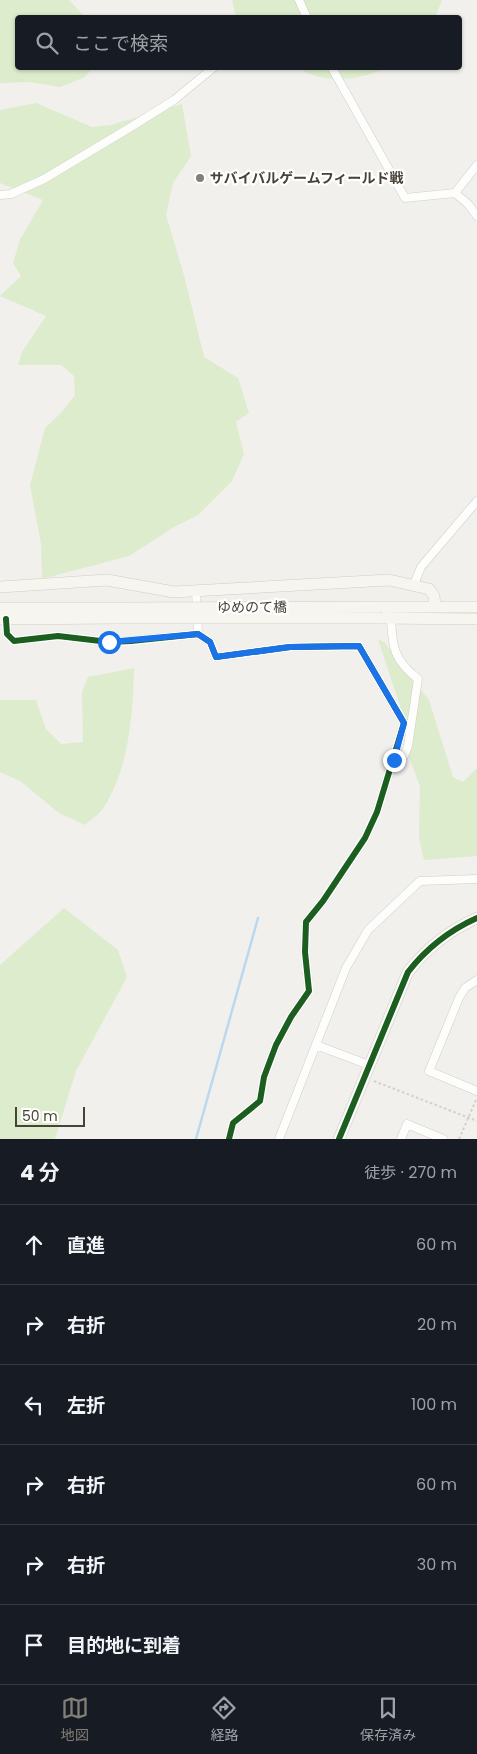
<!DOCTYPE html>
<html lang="ja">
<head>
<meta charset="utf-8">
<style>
  :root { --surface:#171b24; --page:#242831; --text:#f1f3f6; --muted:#9ea1a6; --line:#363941; --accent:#837f76 }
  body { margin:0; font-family:Poppins,"Noto Sans JP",sans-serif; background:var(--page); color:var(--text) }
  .scale { position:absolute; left:15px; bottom:12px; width:70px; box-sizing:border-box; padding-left:5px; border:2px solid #484237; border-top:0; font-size:14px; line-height:18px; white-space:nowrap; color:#484237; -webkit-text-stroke:4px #fff; paint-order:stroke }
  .stop { position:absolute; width:15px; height:15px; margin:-11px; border:4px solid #1a73e8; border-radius:50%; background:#fff }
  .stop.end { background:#1a73e8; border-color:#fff; box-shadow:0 1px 5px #0008 }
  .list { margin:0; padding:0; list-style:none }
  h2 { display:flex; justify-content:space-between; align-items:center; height:65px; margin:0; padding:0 20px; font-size:21px }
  h2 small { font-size:16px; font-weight:400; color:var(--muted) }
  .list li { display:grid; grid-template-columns:32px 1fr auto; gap:15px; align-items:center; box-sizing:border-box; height:80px; padding:0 20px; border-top:1px solid var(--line) }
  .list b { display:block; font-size:19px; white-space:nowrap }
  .list em { font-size:16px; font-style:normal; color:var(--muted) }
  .icon { flex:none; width:28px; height:28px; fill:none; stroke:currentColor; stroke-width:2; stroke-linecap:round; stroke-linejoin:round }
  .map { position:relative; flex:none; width:477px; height:1139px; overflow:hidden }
  .search { position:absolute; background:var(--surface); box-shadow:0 1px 4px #0004; left:15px; right:15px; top:15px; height:55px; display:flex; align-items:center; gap:12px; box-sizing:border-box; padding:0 18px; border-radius:5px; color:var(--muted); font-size:19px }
  .sheet { height:545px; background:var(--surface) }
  nav { display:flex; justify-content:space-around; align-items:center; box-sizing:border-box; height:70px; border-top:1px solid var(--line); background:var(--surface); font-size:14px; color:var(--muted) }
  nav a { display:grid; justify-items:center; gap:2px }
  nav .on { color:var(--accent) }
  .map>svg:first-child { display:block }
  .green { fill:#ddeccc }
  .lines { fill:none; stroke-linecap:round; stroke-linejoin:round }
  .stream { stroke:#bcd8ef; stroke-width:2.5 }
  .street-casing { stroke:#cfcec9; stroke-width:9 }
  .secondary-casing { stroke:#d1cdc3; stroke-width:12 }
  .path { stroke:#d2d0ca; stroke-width:2; stroke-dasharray:2.5 2.5; stroke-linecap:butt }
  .street { stroke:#fdfdfc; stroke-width:8 }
  .secondary { stroke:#f7f5ef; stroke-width:11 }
  .secondary-bridge-casing { stroke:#d1cdc3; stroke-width:12; stroke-linecap:butt }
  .secondary-bridge { stroke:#f7f5ef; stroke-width:11 }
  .cycleway-casing { stroke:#fff; stroke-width:9 }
  .cycleway { stroke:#1b5e20; stroke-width:6 }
  .route { stroke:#1a73e8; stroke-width:6 }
  .poi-dot { fill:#837f76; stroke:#fff; stroke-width:2 }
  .labels { text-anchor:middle; stroke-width:4.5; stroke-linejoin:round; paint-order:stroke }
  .poi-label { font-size:14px; font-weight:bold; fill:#484237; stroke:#fff; text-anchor:start }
  .street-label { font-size:14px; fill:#484237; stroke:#fff }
</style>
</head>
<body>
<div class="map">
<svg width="477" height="1139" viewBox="0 0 477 1139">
  <rect width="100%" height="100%" fill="#f1f0ec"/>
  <path class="green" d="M0 0H69L85 17 18 18V68H93L85 77 60 87 30 82 0 83Z
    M232 0H442L435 18 236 17Z
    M299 68H385C361 81 321 84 299 68Z
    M36 103 92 127 111 125 182 104 191 156 173 183 166 215 185 279 204 357 238 378 249 413 236 422 244 454 232 481 198 515 176 526 129 556 42 579 41 544 30 485 45 428 62 412 75 395 74 376 61 365H18L22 352 46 316 0 296 21 276 13 263 20 240 43 200 0 183V110Z
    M378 639 385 643 429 700 453 777 463 782 477 768V856L424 860 419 838 420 786 408 755 410 724 402 712Z
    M134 668C133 715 129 770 102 810 98 815 90 820 85 825L59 813 20 781 0 772V700H36L46 729 61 744 83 742 82 692 88 677Z
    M64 908 118 950 127 977 76 1071 55 1139H0V965Z"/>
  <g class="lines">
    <path class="stream" d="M196 1139 258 918"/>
    <g class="street-casing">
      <path id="street" d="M299 0 307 18
        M332 68 405 198 455 193 468 204 477 216
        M455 193 477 165
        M0 195 11 194 44 179 131 127 174 100 213 68
        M414 584 421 567 477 501
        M196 590 198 634
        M391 618C392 647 394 660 418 679L408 746 404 756 394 760
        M6 619 7 634 14 641 58 636 109 642 131 641 198 634 210 642 216 657 290 647 359 646 404 723 377 812 365 838 323 901 306 922 305 952 309 991 291 1017 276 1045 264 1077 260 1101 233 1123 229 1139
        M477 980 465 988 459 998 429 1071 477 1091
        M316 1045 369 1065
        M279 1139 346 968 368 930 420 881 477 879
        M401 1139 407 1124 443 1139"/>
    </g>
    <g class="secondary-casing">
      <path id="secondary" d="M0 587 107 580 174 592 389 580 429 589 434 596 435 607
        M383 607H477
        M0 608H120
        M378 618 477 619
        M0 619 119 618
        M339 1139 408 972C426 949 450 930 477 918"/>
    </g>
    <path class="path" d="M374 1081 477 1121
      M459 1139 476 1100"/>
    <use href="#street" class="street"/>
    <use href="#secondary" class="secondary"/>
    <g class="secondary-bridge-casing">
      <path id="secondary-bridge" d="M120 608 383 607
        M119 618H378"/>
    </g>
    <use href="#secondary-bridge" class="secondary-bridge"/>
    <g class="cycleway-casing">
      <path id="cycleway" d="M6 619 7 634 14 641 58 636 109 642 131 641 198 634 210 642 216 657 290 647 359 646 404 723 377 812 365 838 323 901 306 922 305 952 309 991 291 1017 276 1045 264 1077 260 1101 233 1123 229 1139
        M339 1139 408 972C426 949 450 930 477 918"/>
    </g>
    <use href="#cycleway" class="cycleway"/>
  </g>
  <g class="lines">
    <path class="route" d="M109 642 198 634 210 642 216 657 290 647 359 646 404 723 394 760"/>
  </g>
  <circle class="poi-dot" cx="200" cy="178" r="5"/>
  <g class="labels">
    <g class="poi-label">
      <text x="210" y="183">サバイバルゲームフィールド戦</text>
    </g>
    <g class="street-label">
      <text x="252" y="612">ゆめのて橋</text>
    </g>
  </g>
</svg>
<div class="scale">50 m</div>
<div class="stop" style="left:109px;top:642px"></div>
<div class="stop end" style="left:394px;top:760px"></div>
<div class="search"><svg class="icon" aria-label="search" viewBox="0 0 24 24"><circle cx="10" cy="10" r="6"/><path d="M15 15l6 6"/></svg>ここで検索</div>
</div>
<section class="sheet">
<h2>4 分<small>徒歩 · 270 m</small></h2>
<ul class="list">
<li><svg class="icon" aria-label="ahead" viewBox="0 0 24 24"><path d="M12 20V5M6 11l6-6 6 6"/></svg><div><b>直進</b></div><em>60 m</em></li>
<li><svg class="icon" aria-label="right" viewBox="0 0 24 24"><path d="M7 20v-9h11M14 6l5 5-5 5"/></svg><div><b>右折</b></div><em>20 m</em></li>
<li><svg class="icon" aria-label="left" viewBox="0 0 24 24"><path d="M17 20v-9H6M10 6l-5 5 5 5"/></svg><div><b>左折</b></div><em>100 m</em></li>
<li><svg class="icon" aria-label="right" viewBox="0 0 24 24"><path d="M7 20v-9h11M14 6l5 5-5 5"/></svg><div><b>右折</b></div><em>60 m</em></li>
<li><svg class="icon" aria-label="right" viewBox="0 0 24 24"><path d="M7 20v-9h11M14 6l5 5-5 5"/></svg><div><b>右折</b></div><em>30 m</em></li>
<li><svg class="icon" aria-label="arrive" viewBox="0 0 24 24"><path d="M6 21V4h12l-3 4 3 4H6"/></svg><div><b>目的地に到着</b></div></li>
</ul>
</section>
<nav>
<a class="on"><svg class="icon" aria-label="map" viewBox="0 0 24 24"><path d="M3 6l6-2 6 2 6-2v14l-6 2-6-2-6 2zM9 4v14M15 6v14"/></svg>地図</a>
<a><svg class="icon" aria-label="directions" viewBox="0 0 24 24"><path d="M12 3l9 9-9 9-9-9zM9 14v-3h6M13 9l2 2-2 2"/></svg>経路</a>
<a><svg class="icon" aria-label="saved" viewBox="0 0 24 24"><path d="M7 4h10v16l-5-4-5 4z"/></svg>保存済み</a>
</nav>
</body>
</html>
